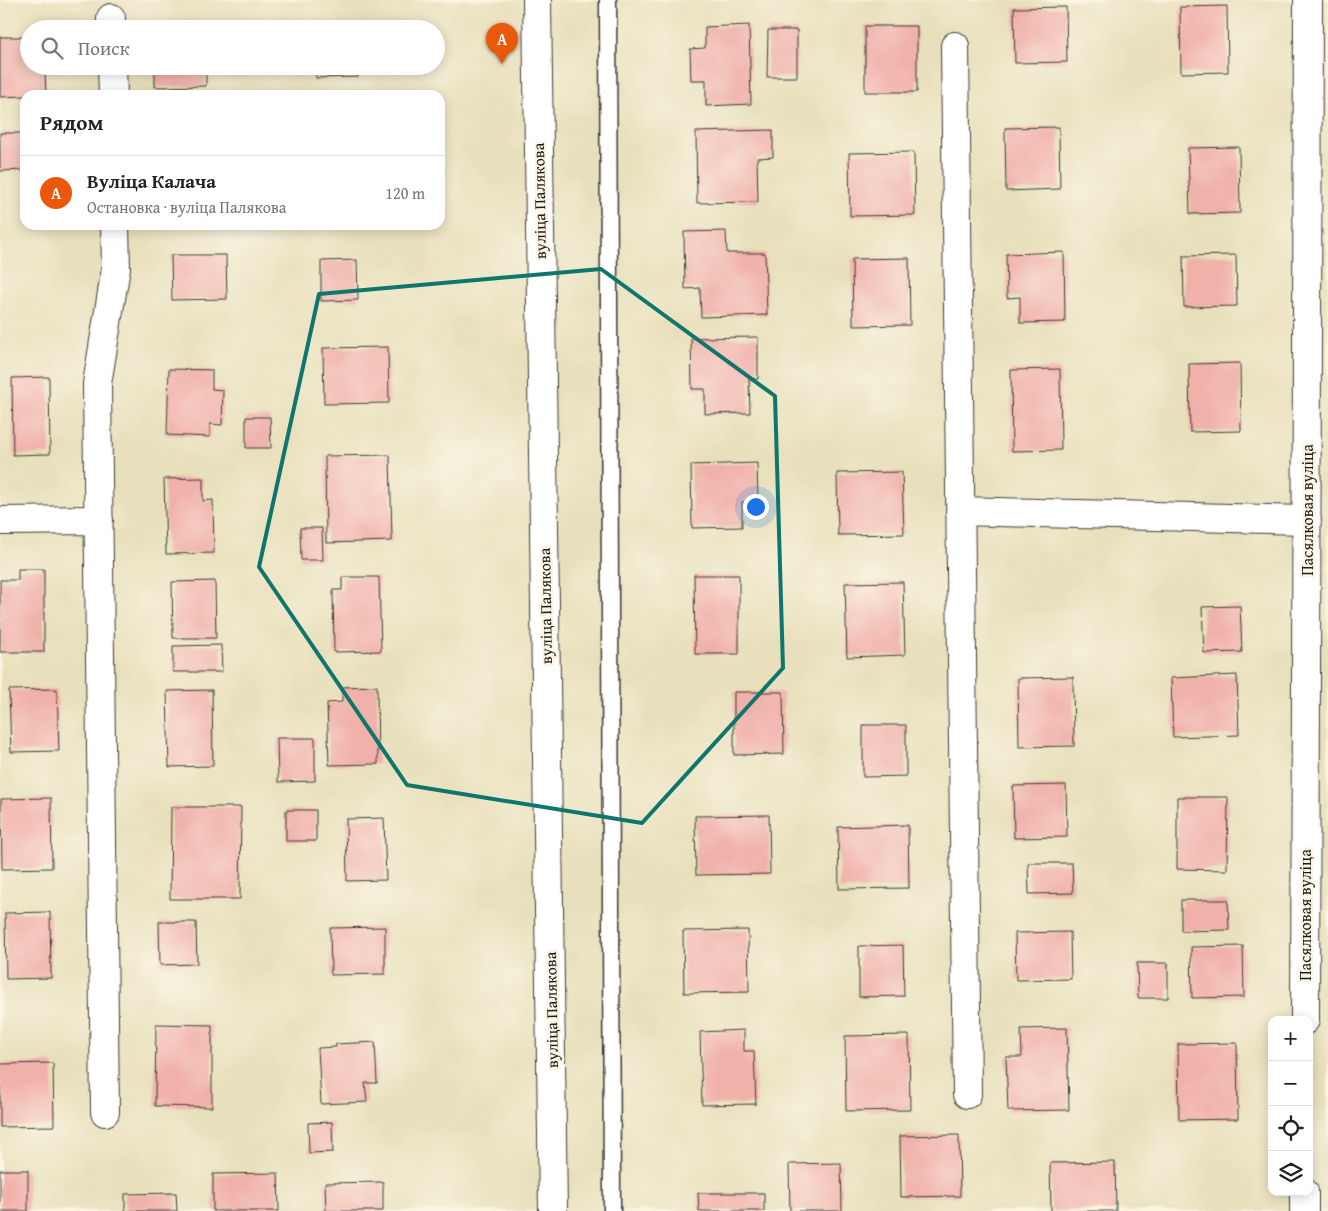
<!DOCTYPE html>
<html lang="ru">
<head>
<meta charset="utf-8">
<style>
  :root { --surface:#fff; --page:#f6f6f6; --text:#222; --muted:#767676; --line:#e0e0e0; --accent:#ea580c }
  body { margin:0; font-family:"Gentium Book Plus",serif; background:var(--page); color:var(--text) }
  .controls { position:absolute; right:15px; bottom:15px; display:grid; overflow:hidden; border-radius:10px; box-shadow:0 2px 12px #0003 }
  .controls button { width:45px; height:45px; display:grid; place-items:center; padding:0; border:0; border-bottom:1px solid var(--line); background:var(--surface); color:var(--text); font:25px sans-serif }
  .you { position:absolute; left:755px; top:506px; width:18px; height:18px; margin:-12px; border:4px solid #fff; border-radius:50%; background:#1a73e8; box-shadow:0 0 0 8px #1a73e833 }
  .badge { display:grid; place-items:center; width:32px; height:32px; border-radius:50%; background:var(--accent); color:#fff; font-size:16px; font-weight:700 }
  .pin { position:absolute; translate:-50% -41px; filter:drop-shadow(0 1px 2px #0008) }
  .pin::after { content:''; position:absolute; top:26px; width:18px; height:15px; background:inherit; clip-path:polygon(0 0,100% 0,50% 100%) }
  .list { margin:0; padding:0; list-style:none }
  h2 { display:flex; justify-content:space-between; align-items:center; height:65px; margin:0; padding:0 20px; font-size:21px }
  h2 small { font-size:16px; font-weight:400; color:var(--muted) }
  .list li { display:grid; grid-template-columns:32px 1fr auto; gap:15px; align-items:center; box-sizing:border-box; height:75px; padding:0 20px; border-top:1px solid var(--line) }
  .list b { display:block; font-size:19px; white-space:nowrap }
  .list p { margin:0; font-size:16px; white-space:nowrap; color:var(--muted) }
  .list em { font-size:16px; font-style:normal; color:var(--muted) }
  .icon { flex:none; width:28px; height:28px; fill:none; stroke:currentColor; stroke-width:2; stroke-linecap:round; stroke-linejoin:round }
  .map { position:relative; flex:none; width:1328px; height:1211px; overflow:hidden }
  .search { position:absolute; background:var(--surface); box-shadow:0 2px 12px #0003; left:20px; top:20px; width:425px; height:55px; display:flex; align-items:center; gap:12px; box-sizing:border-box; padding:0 18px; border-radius:28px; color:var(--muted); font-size:19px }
  .panel { position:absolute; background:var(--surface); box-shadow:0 2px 12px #0003; left:20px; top:90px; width:425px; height:140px; border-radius:15px }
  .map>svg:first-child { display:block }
  .building { fill:#f0b1aa }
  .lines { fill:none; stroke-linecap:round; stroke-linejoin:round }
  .lane-casing { stroke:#3b3934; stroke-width:19 }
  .street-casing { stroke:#3b3934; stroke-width:30 }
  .secondary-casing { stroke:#3b3934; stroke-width:30 }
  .lane { stroke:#fff; stroke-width:16 }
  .street { stroke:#fff; stroke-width:28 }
  .secondary { stroke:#fff; stroke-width:28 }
  .marked { fill:none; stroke:#0f766e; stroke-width:4; stroke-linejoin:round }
  .labels { text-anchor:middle; stroke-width:5; stroke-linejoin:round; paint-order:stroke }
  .street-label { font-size:16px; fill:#1c1c1c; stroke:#fcf5e5 }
</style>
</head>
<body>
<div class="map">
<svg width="1328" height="1211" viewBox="0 0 1328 1211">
  <rect width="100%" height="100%" fill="#fcf5e5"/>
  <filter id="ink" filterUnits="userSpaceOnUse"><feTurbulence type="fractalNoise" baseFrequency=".02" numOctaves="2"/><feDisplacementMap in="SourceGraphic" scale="10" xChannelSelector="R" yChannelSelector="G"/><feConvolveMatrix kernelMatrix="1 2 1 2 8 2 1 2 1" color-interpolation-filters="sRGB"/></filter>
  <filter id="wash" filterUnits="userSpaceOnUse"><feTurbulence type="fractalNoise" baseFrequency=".0096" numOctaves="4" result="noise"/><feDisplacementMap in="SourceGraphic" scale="20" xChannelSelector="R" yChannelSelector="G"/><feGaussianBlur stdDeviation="1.12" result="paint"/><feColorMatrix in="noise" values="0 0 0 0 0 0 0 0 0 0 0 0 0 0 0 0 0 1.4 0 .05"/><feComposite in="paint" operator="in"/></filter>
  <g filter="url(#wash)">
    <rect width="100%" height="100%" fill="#e8e0bc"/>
    <g id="blocks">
      <path class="building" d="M1227 6 1228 72 1181 73 1180 7Z
        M1066 7 1067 62 1015 63 1014 8Z
        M749 25 751 104 706 106V80H691L690 49 705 48V27Z
        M865 26H917V92H865Z
        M768 30H797V77H767Z
        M0 37H29V66H63L64 73H45L46 95 0 97Z
        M155 66H206V86L155 87Z
        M315 66H358V77L316 78Z
        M1059 127 1060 189 1006 191 1005 128Z
        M773 130V157L757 158 758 202 697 203 696 132Z
        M0 133H25V170L0 171Z
        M1239 147 1240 213 1190 214 1188 148Z
        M914 152 915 215 850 216 849 153Z
        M726 231 727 253H765L767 315 701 317 700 288 685 289 684 232Z
        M1064 252 1065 322 1020 323V297L1007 298 1006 254Z
        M171 255H226L227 299 172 300Z
        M1236 255 1237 306 1184 307 1183 256Z
        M909 258 910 325 853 326 852 259Z
        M357 260 358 300 321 301V261Z
        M758 337V379H749L750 413 705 414V389H692L691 338Z
        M388 347 389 403 324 404 323 348Z
        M1240 363 1241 431 1190 432 1189 364Z
        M169 369 212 370V389L223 390 222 425 210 424V437L167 435Z
        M1060 369 1061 450 1012 451 1011 370Z
        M49 377 50 454 13 455 12 378Z
        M246 417H270L271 448H246Z
        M390 455 392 541 326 543 325 456Z
        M757 463 758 501 742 502V527L692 528 691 465Z
        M902 472 904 534 838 535 837 473Z
        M203 478V501L213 500 214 553 166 554 164 479Z
        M300 528H322L323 560H301Z
        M18 569H44V652H0V580H18Z
        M694 575H739V654H695Z
        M342 577H379L381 651 334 652 333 590H342Z
        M215 581 216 638H173L172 582Z
        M903 582 905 655 847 657 845 583Z
        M1240 606 1242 652 1204 653 1202 607Z
        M221 645 222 672H173V646Z
        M1237 675 1239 735 1173 737 1171 678Z
        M1073 677 1074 746 1019 747 1018 678Z
        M377 686 378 764 329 765 327 703 342 702V687Z
        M57 689 59 751 11 752 9 690Z
        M212 690 213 766 169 767 167 691Z
        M734 692H783L784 754 734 755Z
        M863 725H906V776L863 777Z
        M277 738H315V781L278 782Z
        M1066 785 1067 837 1014 838 1013 786Z
        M1177 797H1228L1227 870 1177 869Z
        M51 798 52 868 2 869 1 799Z
        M171 807H241L240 899H170Z
        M286 810H316V841H286Z
        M769 815 770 874 696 875 695 816Z
        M384 818 386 880 347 881 346 819Z
        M908 825 909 888 839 889 838 827Z
        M1028 863H1072L1073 893 1029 894Z
        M1181 900H1228L1229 930 1181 931Z
        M50 912 51 978 6 979 5 913Z
        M159 922H196L197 964 160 965Z
        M385 927V974L331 975 330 928Z
        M748 930 749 992 684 993 683 931Z
        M1070 932 1071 979 1016 980 1015 933Z
        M903 945 904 996 859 997V946Z
        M1243 946 1244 997 1192 998 1191 947Z
        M1137 963H1168V998H1138Z
        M156 1024 212 1025V1107L155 1106Z
        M1067 1028 1069 1110 1008 1111 1006 1057H1022L1021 1029Z
        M744 1030V1051H754L756 1104 702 1105 700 1032Z
        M909 1035 910 1110 846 1111 845 1036Z
        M375 1042 377 1083H365L367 1102 321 1104 318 1048 336 1047V1044Z
        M1237 1043 1238 1119 1179 1120 1178 1044Z
        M53 1063 54 1126 0 1127V1064Z
        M332 1122 333 1152 309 1153 308 1123Z
        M959 1135 960 1196 901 1197 900 1136Z
        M1115 1162 1116 1211H1051L1050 1163Z
        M841 1163 842 1211H790L789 1164Z
        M0 1170H28V1211H0Z
        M278 1173 279 1211H213V1174Z
        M383 1182V1211H326L325 1183Z
        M176 1193 177 1211H125V1194Z
        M698 1193H764V1211H699Z"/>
    </g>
  </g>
  <g filter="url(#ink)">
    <use href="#blocks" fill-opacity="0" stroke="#3b3934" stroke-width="1"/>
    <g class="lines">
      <g class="lane-casing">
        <path id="lane" d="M608 0 612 1211"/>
      </g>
      <g class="street-casing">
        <path id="street" d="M111 18V29
          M955 46 967 1094
          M112 66 113 95
          M960 511 1307 520
          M0 521 99 520
          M1305 1020 1308 0
          M105 1112 97 384 116 268 115 225
          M1304 1211V1192"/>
      </g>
      <g class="secondary-casing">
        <path id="secondary" d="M537 0 553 1211"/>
      </g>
      <use href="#lane" class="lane"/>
      <use href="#street" class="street"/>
      <use href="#secondary" class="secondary"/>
    </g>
  </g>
  <path class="marked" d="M601 269 775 396 783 668 642 823 407 785 259 567 319 294Z"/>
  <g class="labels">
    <g class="street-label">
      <text transform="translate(539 201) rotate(-91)" y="6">вуліца Палякова</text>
      <text transform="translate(1307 510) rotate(-90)" y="6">Пасялковая вуліца</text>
      <text transform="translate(545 606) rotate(-91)" y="6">вуліца Палякова</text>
      <text transform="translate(1305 915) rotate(-90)" y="6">Пасялковая вуліца</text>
      <text transform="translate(551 1010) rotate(-91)" y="6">вуліца Палякова</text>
    </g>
  </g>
</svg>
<div class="controls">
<button>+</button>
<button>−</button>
<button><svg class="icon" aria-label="locate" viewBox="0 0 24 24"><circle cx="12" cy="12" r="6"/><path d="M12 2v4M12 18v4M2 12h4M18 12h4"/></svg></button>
<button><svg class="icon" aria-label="layers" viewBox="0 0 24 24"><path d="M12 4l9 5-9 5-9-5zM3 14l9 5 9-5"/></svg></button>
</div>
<div class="you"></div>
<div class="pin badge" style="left:502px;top:64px">A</div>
<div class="search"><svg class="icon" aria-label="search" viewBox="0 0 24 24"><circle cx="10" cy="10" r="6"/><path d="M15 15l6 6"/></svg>Поиск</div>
<section class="panel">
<h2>Рядом<small></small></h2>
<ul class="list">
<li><span class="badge">A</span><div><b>Вуліца Калача</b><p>Остановка · вуліца Палякова</p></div><em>120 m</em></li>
</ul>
</section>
</div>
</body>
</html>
